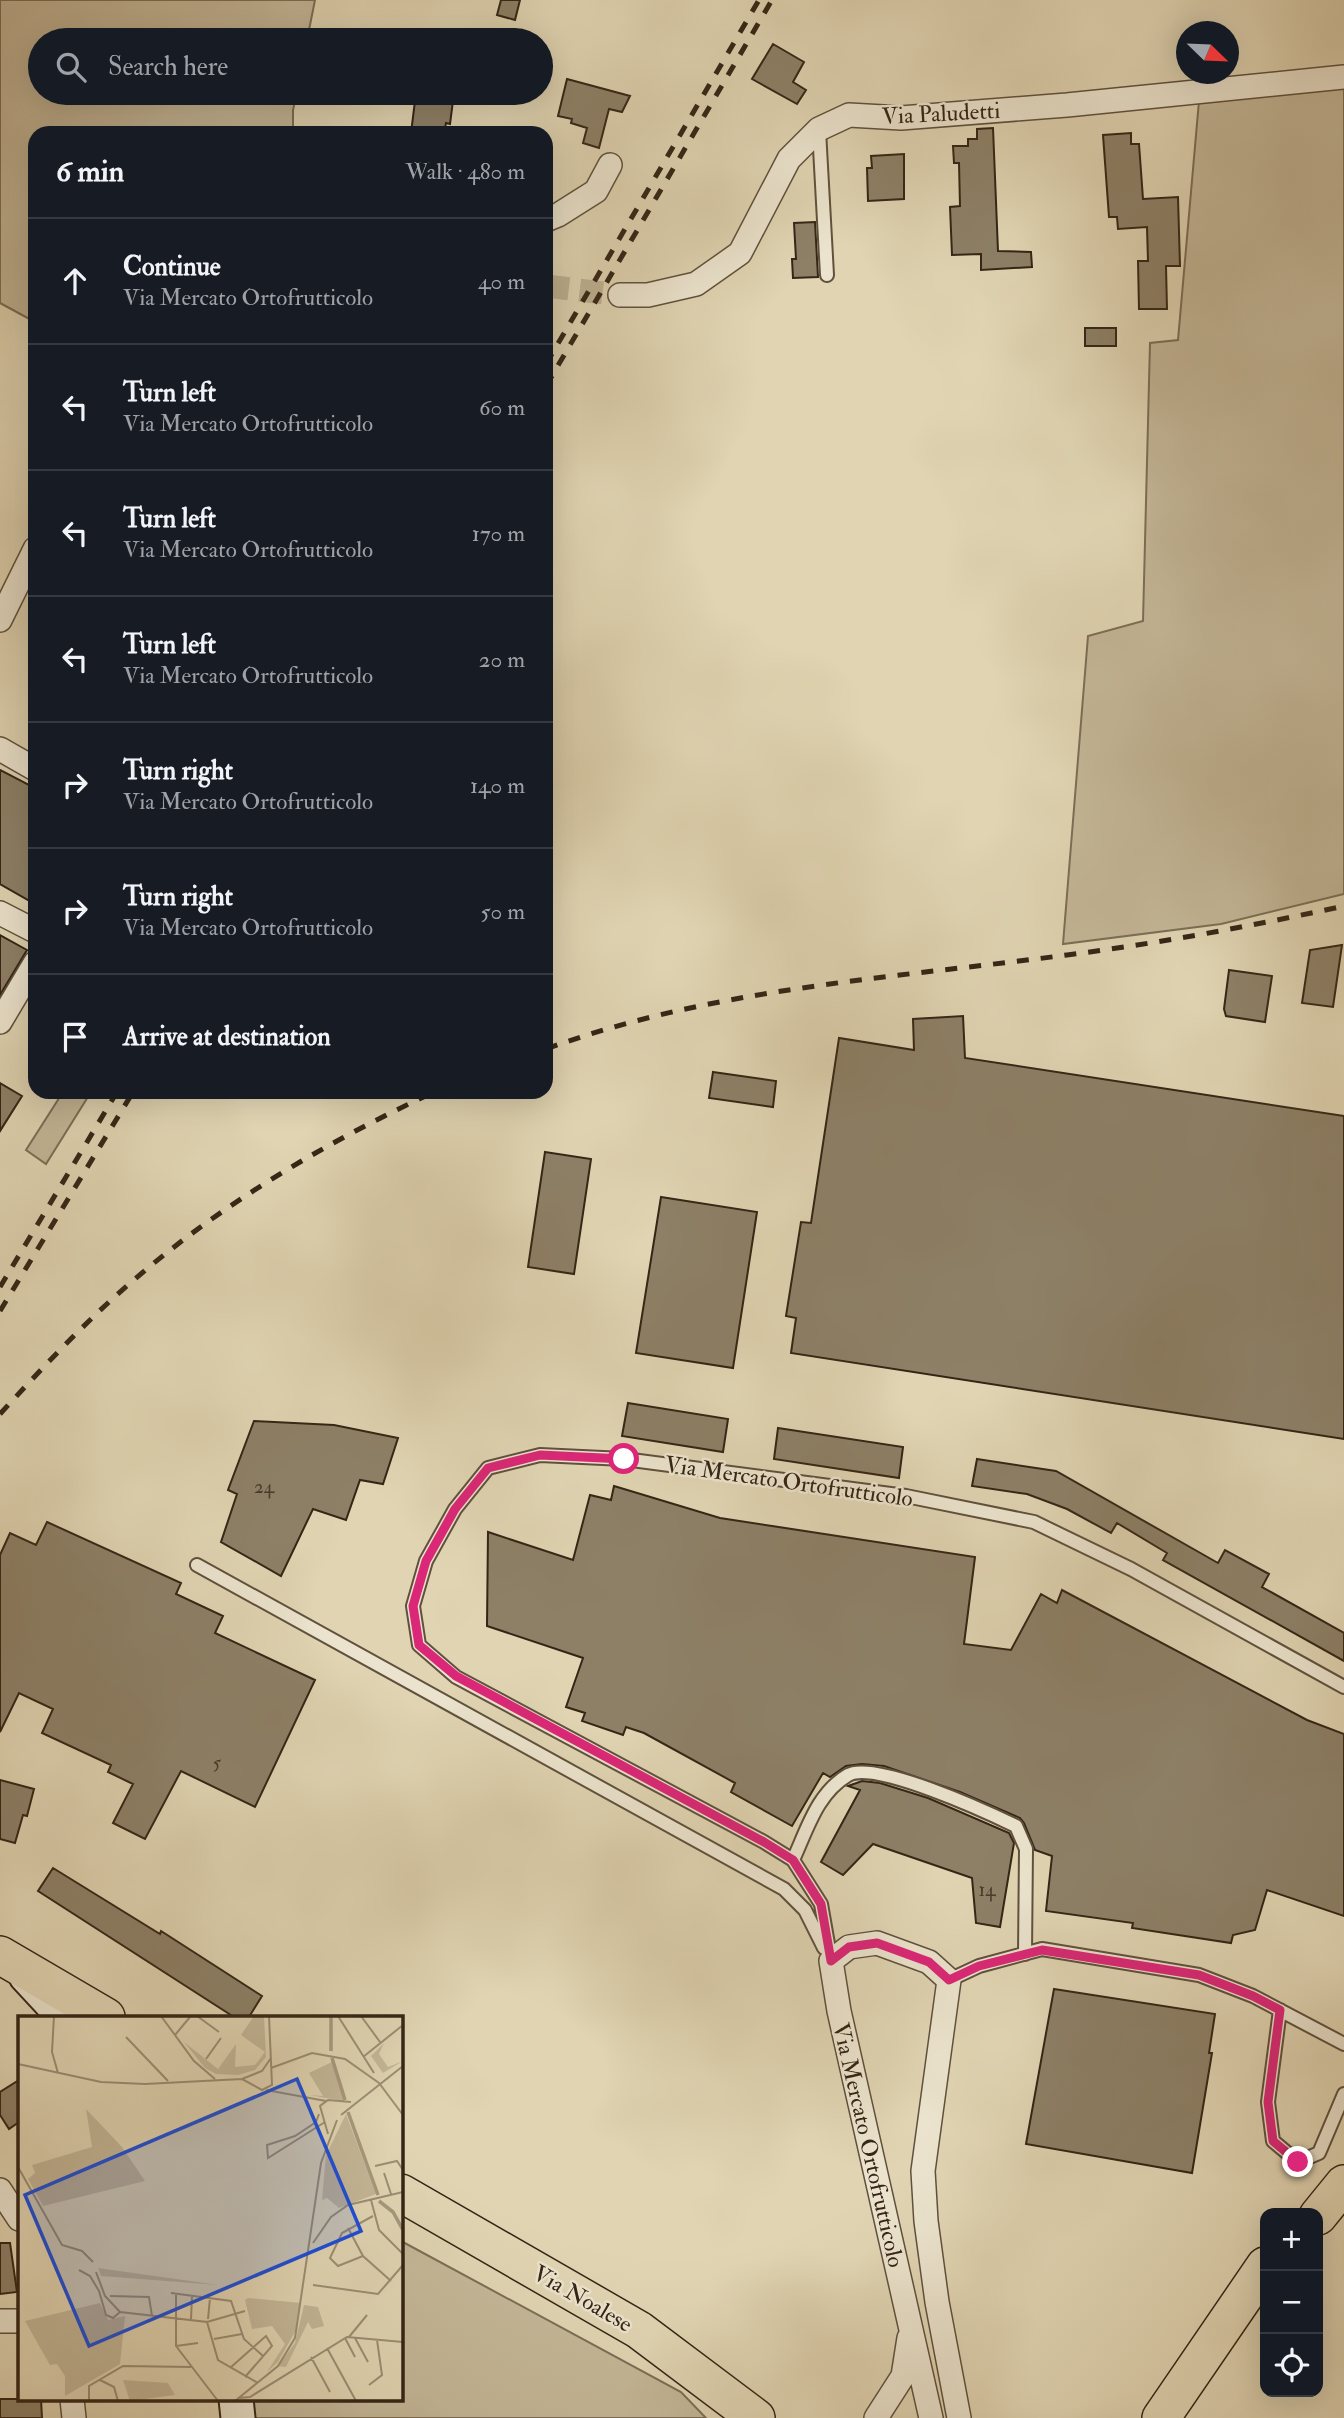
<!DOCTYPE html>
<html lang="en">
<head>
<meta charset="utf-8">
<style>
  :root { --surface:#171b24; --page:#242831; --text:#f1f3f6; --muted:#9ea1a6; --line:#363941 }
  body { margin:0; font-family:"IM FELL Double Pica",serif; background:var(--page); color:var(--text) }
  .controls { position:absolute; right:21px; bottom:21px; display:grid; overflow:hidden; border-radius:14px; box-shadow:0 7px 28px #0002 }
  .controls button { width:63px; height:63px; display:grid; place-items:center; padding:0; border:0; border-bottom:2px solid var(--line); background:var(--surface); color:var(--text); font:35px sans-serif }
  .compass { position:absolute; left:1176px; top:21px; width:63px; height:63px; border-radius:50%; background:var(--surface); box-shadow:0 7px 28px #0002; rotate:113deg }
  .stop { position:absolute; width:21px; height:21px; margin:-16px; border:5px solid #db2777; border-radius:50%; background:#fff }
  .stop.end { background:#db2777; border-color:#fff; box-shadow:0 2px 7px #0008 }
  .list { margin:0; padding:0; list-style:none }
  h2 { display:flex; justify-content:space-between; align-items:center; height:91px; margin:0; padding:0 28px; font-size:30px }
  h2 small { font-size:23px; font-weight:400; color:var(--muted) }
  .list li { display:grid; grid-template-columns:46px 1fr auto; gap:21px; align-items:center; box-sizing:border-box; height:126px; padding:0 28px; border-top:2px solid var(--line) }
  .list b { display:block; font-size:26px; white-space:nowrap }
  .list p { margin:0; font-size:23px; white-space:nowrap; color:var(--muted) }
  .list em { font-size:23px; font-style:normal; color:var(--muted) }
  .icon { flex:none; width:38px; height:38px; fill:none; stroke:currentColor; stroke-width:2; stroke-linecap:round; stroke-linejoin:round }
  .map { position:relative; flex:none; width:1344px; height:2418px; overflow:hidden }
  .search { position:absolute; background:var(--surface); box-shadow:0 7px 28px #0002; left:28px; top:28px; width:525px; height:77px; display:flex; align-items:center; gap:18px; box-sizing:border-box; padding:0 24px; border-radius:38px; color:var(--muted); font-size:26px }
  .panel { position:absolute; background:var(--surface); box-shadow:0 7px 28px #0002; left:28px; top:126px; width:525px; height:973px; border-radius:21px }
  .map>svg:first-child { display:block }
  .green { fill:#c3b697; stroke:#7c6e56; stroke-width:2 }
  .building { fill:#8d8067; stroke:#342516; stroke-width:2 }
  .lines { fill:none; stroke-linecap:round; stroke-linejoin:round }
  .street-tunnel { stroke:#beb193; stroke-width:23; stroke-dasharray:23 11; stroke-linecap:butt }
  .lane-casing { stroke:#5f513d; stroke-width:16 }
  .street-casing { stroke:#5f513d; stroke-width:26 }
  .secondary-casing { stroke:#342516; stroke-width:37 }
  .primary-casing { stroke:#342516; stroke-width:40 }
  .lane { stroke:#ebe3cd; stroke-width:12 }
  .street { stroke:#ebe3cd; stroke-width:23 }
  .secondary { stroke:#ebe3cd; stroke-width:33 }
  .primary { stroke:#e0d4b2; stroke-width:37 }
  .rail { stroke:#342516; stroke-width:5; stroke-dasharray:12 12; stroke-linecap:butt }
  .route { stroke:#db2777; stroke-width:9 }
  .labels { text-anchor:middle; stroke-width:5; stroke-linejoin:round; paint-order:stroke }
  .number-label { font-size:19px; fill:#4a3c2a }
  .street-label { font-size:23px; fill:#342516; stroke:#ebe3cd }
  .inset-river { fill:none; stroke:#a6987d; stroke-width:3.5 }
  .inset-road { fill:none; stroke:#9b8e74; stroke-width:2 }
  .view { fill:#1d4ed8; fill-opacity:0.15; stroke:#1d4ed8; stroke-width:3.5 }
  .inset-edge { fill:none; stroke:#342516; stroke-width:3.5 }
</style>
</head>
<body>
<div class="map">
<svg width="1344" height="2418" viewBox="0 0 1344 2418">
  <rect width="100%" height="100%" fill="#e0d4b2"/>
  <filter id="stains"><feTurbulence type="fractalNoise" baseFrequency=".00286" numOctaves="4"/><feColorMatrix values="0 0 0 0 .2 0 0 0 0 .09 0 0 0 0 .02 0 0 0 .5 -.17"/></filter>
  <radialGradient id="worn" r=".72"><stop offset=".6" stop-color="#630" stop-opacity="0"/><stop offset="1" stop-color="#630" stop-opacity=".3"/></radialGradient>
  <path class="green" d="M0 0H315L307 40H40V93H297L293 110V133H35V322L0 303Z
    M1344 87V894L1221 924 1063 944 1088 636 1143 621 1150 343 1178 340 1199 101Z
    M63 1092H91L46 1164 26 1150Z
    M401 2241 681 2392 706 2418H250L249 2399H401Z"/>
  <path class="building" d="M501 0H520L515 20 497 15Z
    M773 44 804 62 793 82 806 90 797 104 752 79Z
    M567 79 630 96 622 112 609 109 599 148 583 143 587 128 571 123 572 119 558 116Z
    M416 93H454L450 124 446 123 444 133H411Z
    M993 128 998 251 1031 252 1032 267 981 270V254L952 255 950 207 960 206 959 163H954L953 146H968V139H977V129Z
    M1131 133V144H1139L1143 199 1178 197 1180 266H1166L1167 309H1139L1138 261H1148L1147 227 1118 229 1117 217H1109L1103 135Z
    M904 154V199L868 201 867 168H872L871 156Z
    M815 222 818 277 793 278 792 259H796L794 223Z
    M1085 328H1116V346H1085Z
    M0 770 35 788V904L0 884Z
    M0 935 27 950 0 995Z
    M1342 945 1333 1007 1302 1003 1310 950Z
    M1229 970 1272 976 1265 1022 1226 1016 1224 1009Z
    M963 1016 965 1058 1344 1116V1439L791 1353 796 1318 786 1316 801 1222 811 1223 839 1038 914 1050 913 1019Z
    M713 1072 776 1081 773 1107 709 1098Z
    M0 1083 22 1096 0 1131Z
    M545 1152 591 1159 574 1274 528 1267Z
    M661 1197 757 1212 733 1368 636 1353Z
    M628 1403 728 1419 723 1452 622 1436Z
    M254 1421 334 1425 398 1438 383 1484 360 1480 346 1520 313 1509 281 1576 221 1542 237 1494 228 1490Z
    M778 1428 903 1447 899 1478 774 1459Z
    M977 1459 1056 1471 1218 1563 1225 1550 1269 1574 1262 1587 1344 1633V1661L1163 1560 1167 1553 1117 1523 1111 1533 1067 1509 1027 1494 972 1486Z
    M614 1486 720 1518 975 1557 964 1644 1011 1650 1041 1594 1057 1603 1062 1590 1307 1720 1344 1734V1916L1267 1890 1255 1930 1233 1935 1231 1943 1132 1928 1133 1923 1046 1911 1052 1856 1035 1850 1024 1823 1020 1818 960 1792 884 1766 862 1764 846 1766 830 1777 823 1773 792 1826 731 1792 735 1783 644 1733 626 1727 623 1735 582 1721 585 1713 566 1707 583 1658 487 1626 488 1532 573 1560 590 1495 611 1500Z
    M47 1522 181 1583 176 1594 223 1616 215 1633 315 1680 255 1807 181 1771 145 1839 113 1823 133 1784 108 1772 111 1765 42 1733 53 1709 19 1693 0 1732V1555L10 1533 36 1545Z
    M0 1780 34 1789 27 1816 23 1815 15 1843 0 1839Z
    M862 1781 880 1783 928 1798 1009 1833 1014 1843 1000 1927 976 1923 972 1878 873 1844 843 1875 821 1862 860 1790 848 1786Z
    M53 1868 160 1934 161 1931 262 1996 249 2017H234L38 1891Z
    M1054 1989 1215 2014 1209 2053H1212L1192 2173 1026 2144Z
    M19 2080V2122L9 2129 0 2115V2092Z
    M0 2243H10L17 2292 0 2294Z
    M0 2399H41L42 2418H0Z"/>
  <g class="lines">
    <path class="street-tunnel" d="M546 286 620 295"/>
    <g class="lane-casing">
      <path id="lane" d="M819 130 827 275
        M197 1565 784 1889 805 1910 824 1948
        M793 1860C807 1830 817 1793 848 1775 875 1760 987 1812 1016 1826L1026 1849 1025 1954
        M831 1961 821 1904 793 1860 764 1842 456 1677 419 1645 413 1606 426 1561 455 1509 488 1468 540 1455 624 1459 906 1496 1034 1522 1131 1569 1344 1687
        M949 1980 979 1966 1042 1949 1199 1975 1253 1996 1344 2044
        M1280 2010 1268 2102 1273 2141 1298 2162 1319 2153 1344 2094"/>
    </g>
    <g class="street-casing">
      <path id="street" d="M546 220 558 215 596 191 610 165
        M620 295H648L696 284 740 253 789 159 819 129 849 115 901 118 1067 105 1344 77
        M0 620 35 549
        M0 749 35 769
        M0 913 35 931
        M0 1022 35 963
        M0 2190 19 2219
        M0 2321H19
        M72 2399 74 2418
        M876 2418 903 2376 909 2338
        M931 2418 839 2011 831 1961 849 1947 877 1943 929 1962 949 1980 923 2171 926 2221 937 2302 959 2418"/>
    </g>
    <g class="secondary-casing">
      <path id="secondary" d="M26 1976 64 2017
        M236 2399 238 2418"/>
    </g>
    <g class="primary-casing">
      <path id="primary" d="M0 1955 106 2017
        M401 2193 639 2330 756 2418
        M1318 2216 1344 2184
        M1161 2418 1265 2266"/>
    </g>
    <use href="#lane" class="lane"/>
    <use href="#street" class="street"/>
    <use href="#secondary" class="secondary"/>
    <use href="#primary" class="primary"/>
    <path class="rail" d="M546 364 759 0
      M546 386 772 0
      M546 1049C712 988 893 978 1067 955 1160 943 1252 926 1344 906
      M0 1287 117 1092
      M0 1311 133 1092
      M0 1414C35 1376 70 1338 108 1303 204 1214 316 1147 434 1092"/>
  </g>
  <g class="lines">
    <path class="route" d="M624 1459 540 1455 488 1468 455 1509 426 1561 413 1606 419 1645 456 1676 764 1842 793 1860 821 1904 831 1961 849 1947 877 1943 929 1962 949 1980 979 1966 1042 1950 1199 1975 1253 1996 1280 2010 1268 2102 1273 2141 1298 2162"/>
  </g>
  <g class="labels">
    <g class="number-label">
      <text x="264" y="1493">24</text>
      <text x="217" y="1769">5</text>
      <text x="987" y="1896">14</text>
    </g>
    <g class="street-label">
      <text transform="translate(941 113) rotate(-3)" y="8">Via Paludetti</text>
      <text transform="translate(789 1481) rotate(8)" y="8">Via Mercato Ortofrutticolo</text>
      <text transform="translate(869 2145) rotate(77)" y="8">Via Mercato Ortofrutticolo</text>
      <text transform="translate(583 2298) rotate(30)" y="8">Via Noalese</text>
    </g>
  </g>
  <g transform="translate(18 2016)">
    <rect width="385" height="385" fill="#e0d4b2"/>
    <path d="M236 0H246L248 41 237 54 220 59 198 58 187 52 166 26 200 53 218 28 217 51 237 49 247 36 223 19ZM366 27 361 38 370 51 385 45 365 57 353 40ZM314 46 319 59 326 85 291 79 305 80 291 57ZM68 93 104 131 127 165 25 190 10 163 17 157 14 149 74 131ZM328 98 358 178 321 192 309 182 304 184 308 139ZM80 252 179 266 200 269 83 260ZM230 282 283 287 278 314 260 346 249 356 267 328 254 310 234 313 227 284ZM82 287 90 304 107 300 102 348 47 380V360L39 348 32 349 7 305ZM286 289 300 291 306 310 294 313 290 306 268 351 260 350 277 327ZM105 364 150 367 157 379 112 385Z" fill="#c3b697"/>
    <path class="inset-river" d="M313 0V35M314 42 327 84M330 96 360 179M361 185 375 196 385 214"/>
    <path class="inset-road" d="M36 0 34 36 40 57M143 0 176 45 197 63M179 0 201 16M320 0 356 57M343 0 362 26M157 19 172 1M108 21 150 65M345 41 385 9M188 43 203 22M0 48 83 66 127 68 224 63 244 55 253 42M253 52 294 37 327 43 361 67 385 99M224 63 244 74 254 69 251 0M248 74 308 85M301 98 298 106 277 120 249 129 250 142 307 106M323 99 385 50M310 118 302 90 310 84 333 86M357 150 379 145 385 154M0 151 44 229 64 235 75 246M366 157 373 178M353 184 361 214 385 238M330 212 345 240 373 265M295 227 313 201 330 189 385 176M345 240 320 250 312 242 324 217 355 200M61 254 72 260 81 275 88 299 95 302 102 296M78 256 87 280 102 296 189 306 200 344 240 367M295 269 360 278 385 249M153 277 213 285 226 323 245 340M158 278V330L200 385M92 280 131 281 134 300M173 303 174 280M190 303 192 282M189 306 227 295M331 321 349 299M327 322 337 341M337 322 350 346M196 323 224 318M158 330 180 327M309 332 338 385M293 341 312 376M212 352 248 320 254 330 227 361M82 364 96 371 100 385M351 369 364 359 359 324M220 382 232 381 329 321 385 326M71 385V370L105 350 173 351M217 385 260 350 277 322 303 147 319 104"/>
    <path class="view" d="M279 63 343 215 71 330 7 179Z"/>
    <rect width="385" height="385" class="inset-edge"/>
  </g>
  <rect width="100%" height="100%" filter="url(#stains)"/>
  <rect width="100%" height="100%" fill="url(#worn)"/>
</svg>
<div class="controls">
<button>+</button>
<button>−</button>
<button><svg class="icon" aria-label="locate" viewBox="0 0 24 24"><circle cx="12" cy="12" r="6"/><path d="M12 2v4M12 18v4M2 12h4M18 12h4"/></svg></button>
</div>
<svg class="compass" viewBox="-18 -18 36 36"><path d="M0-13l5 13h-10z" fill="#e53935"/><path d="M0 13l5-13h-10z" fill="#9ea1a6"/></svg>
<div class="stop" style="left:624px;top:1459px"></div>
<div class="stop end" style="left:1298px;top:2162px"></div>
<div class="search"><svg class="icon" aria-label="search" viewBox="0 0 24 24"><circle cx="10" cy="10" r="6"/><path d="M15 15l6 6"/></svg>Search here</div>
<section class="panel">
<h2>6 min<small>Walk · 480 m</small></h2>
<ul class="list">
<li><svg class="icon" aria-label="ahead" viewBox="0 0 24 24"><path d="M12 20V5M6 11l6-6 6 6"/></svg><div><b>Continue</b><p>Via Mercato Ortofrutticolo</p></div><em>40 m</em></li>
<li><svg class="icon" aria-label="left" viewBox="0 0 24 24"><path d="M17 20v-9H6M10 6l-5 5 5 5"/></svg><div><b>Turn left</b><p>Via Mercato Ortofrutticolo</p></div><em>60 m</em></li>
<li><svg class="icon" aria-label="left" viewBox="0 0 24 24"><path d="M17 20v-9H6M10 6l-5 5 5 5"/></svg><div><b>Turn left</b><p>Via Mercato Ortofrutticolo</p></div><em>170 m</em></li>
<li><svg class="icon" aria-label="left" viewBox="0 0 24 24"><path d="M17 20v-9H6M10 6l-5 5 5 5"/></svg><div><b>Turn left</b><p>Via Mercato Ortofrutticolo</p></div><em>20 m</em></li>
<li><svg class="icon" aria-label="right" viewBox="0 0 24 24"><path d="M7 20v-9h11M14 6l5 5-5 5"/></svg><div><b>Turn right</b><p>Via Mercato Ortofrutticolo</p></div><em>140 m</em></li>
<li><svg class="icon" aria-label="right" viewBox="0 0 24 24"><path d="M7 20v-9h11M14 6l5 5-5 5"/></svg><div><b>Turn right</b><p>Via Mercato Ortofrutticolo</p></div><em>50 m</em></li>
<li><svg class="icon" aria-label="arrive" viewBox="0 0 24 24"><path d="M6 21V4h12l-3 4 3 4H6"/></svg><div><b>Arrive at destination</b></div></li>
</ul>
</section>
</div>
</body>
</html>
